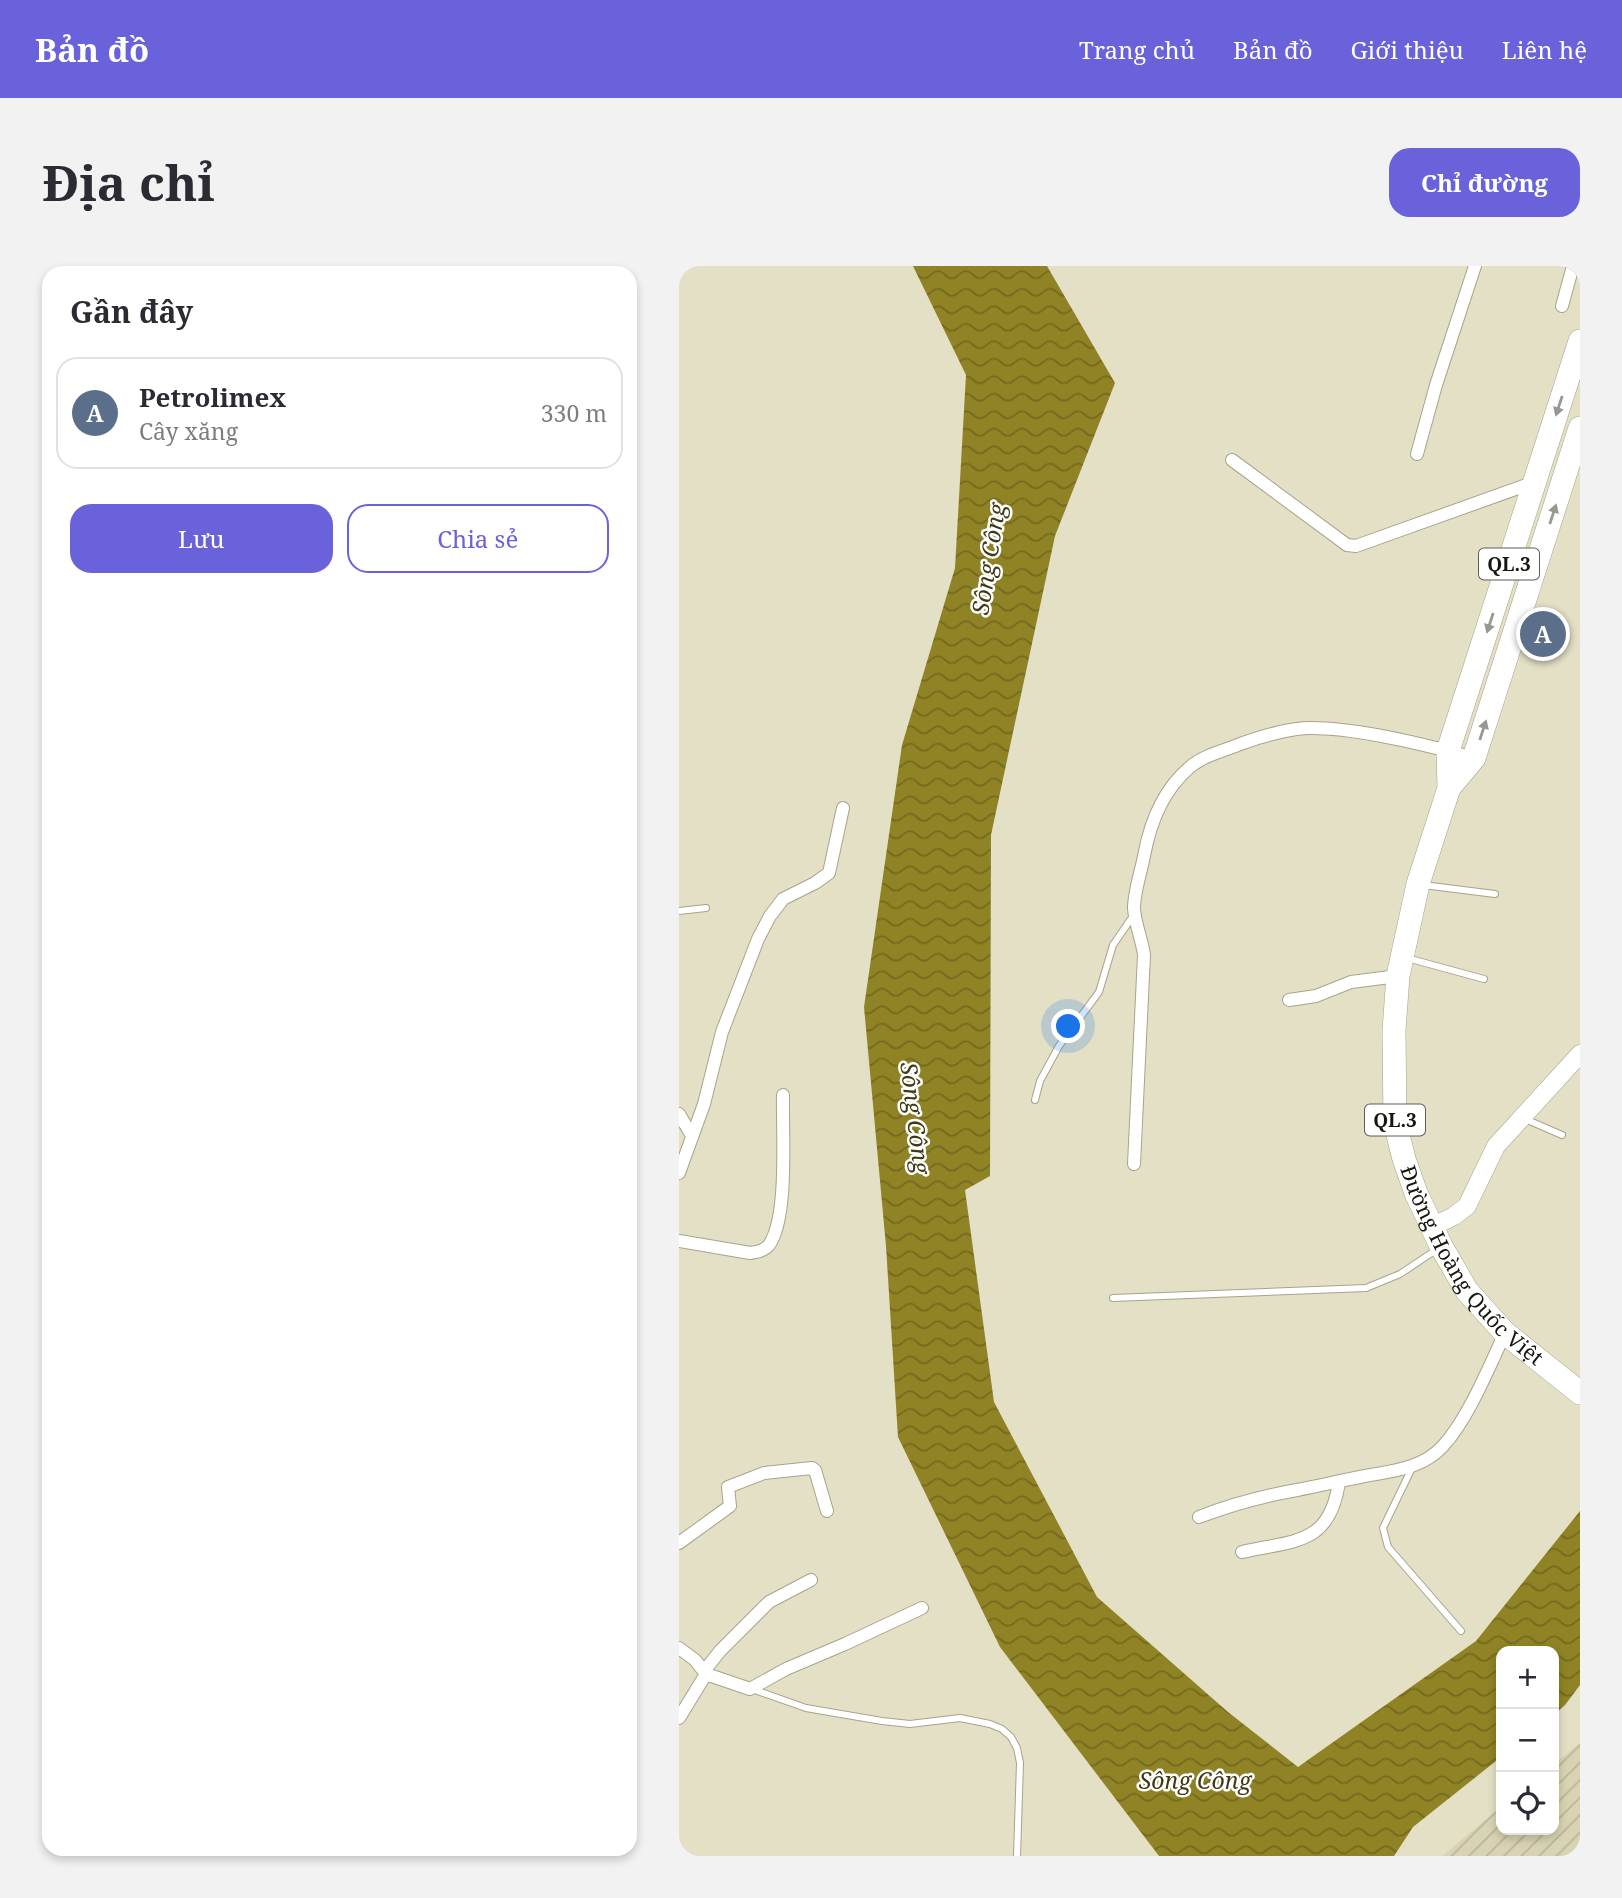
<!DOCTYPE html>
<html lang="vi">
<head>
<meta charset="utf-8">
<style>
  :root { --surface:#fff; --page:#f2f2f3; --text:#2b2b33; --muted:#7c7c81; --line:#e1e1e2; --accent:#6962db }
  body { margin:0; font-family:"Noto Serif",serif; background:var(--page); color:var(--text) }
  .controls { position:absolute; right:21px; bottom:21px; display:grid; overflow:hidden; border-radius:14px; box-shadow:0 4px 10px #0003 }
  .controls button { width:63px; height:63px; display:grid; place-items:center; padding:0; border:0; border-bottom:2px solid var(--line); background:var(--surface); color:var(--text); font:35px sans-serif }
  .you { position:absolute; left:390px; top:761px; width:24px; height:24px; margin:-18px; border:5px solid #fff; border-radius:50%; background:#1a73e8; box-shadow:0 0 0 10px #1a73e833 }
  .badge { display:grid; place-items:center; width:46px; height:46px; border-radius:50%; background:var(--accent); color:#fff; font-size:23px; font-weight:700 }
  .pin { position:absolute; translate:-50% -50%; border:4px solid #fff; box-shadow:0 2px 7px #0006 }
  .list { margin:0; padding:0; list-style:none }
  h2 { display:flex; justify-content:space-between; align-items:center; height:91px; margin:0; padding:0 28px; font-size:30px }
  h2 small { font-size:23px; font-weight:400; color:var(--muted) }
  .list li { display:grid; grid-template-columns:46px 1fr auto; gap:21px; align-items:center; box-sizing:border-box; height:112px; margin:0 14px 14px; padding:0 14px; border:2px solid var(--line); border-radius:21px }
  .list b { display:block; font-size:26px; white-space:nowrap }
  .list p { margin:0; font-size:23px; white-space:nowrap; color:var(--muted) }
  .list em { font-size:23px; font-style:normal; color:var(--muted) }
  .actions { display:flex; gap:14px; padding:21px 28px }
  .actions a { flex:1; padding:16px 0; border:2px solid var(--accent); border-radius:21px; text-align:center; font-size:24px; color:var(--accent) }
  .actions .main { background:var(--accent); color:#fff }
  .icon { flex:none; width:38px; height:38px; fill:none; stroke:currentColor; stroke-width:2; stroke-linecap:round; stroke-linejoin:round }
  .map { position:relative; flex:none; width:901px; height:1590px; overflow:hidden; border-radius:21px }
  header { display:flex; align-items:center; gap:42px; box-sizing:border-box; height:98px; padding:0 35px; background:var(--accent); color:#fff }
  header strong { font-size:33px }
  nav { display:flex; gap:38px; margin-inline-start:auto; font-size:24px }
  .intro { display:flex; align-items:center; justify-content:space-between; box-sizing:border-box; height:168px; padding:0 42px }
  h1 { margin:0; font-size:49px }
  .button { padding:18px 32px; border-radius:21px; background:var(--accent); color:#fff; font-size:24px; font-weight:700 }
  main { display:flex; gap:42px; padding:0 42px }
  aside { flex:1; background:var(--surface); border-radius:21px; box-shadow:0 4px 10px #0003 }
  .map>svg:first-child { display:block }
  .industrial { fill:url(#industrial-furrows) }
  .water { fill:url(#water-waves) }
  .building { fill:#bbb89f; stroke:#929078; stroke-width:2 }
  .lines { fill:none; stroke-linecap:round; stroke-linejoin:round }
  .lane-casing { stroke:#a6a48b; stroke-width:8 }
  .street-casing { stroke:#a6a48b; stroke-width:14 }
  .secondary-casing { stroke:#a6a48b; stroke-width:19 }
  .highway-casing { stroke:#a6a48b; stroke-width:24 }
  .lane { stroke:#fff; stroke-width:6 }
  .street { stroke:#fff; stroke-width:12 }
  .secondary { stroke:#fff; stroke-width:18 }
  .highway { stroke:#fff; stroke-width:23 }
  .oneway { fill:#979793 }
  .labels { text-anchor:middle; stroke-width:5; stroke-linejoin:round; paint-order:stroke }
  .shield { fill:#fff; stroke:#5d5d56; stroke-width:2 }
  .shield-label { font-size:19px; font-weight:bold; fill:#18170e }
  .street-label { font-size:21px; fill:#18170e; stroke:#fff }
  .water-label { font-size:23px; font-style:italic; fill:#3f3a13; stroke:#fff }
</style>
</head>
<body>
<header>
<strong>Bản đồ</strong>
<nav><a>Trang chủ</a><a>Bản đồ</a><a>Giới thiệu</a><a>Liên hệ</a></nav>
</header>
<div class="intro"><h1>Địa chỉ</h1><a class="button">Chỉ đường</a></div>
<main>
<aside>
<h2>Gần đây<small></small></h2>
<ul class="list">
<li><span class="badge" style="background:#5c6f8a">A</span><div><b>Petrolimex</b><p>Cây xăng</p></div><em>330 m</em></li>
</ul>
<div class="actions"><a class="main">Lưu</a><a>Chia sẻ</a></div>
</aside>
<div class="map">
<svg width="901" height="1590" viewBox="0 0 901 1590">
  <defs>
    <pattern id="industrial-furrows" width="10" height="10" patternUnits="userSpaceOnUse" patternTransform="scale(1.75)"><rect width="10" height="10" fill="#d8d4b3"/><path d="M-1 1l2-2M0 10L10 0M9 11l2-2" fill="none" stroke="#b9b599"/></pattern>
    <pattern id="water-waves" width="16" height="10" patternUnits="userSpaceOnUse" patternTransform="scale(1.75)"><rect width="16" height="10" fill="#8f8325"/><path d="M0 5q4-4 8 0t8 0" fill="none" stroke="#746a1e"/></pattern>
  </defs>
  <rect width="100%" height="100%" fill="#e3e0c6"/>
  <path class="industrial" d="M901 1477V1590H763L822 1541V1564H875V1498Z"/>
  <path class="water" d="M234 0H368L436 117 376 270 312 569 311 910 286 924 315 1136 418 1331 549 1446 619 1501 797 1375 901 1245V1419L886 1439 875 1449V1385H822V1491L734 1561 715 1590H480L321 1381 219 1171 207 980 185 741 223 479 276 302 287 109Z"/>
  <path class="building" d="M862 351 875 354 865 386 853 382Z"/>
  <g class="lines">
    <g class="lane-casing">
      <path id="lane" d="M744 619 816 628
        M0 645 27 642
        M728 692 805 713
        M356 834 361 815 380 780 420 726 434 679 454 650
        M846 853 883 869
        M434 1032 687 1022 721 1008 757 984
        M733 1202 704 1262 709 1281 782 1365
        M73 1423 127 1442 203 1455 231 1458 281 1452 311 1458 323 1463 332 1471 338 1482 341 1497 338 1590"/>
    </g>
    <g class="street-casing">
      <path id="street" d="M883 40 894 0
        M738 188 757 119 796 0
        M553 194 668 279 677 280 856 216
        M610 734 637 730 672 716 719 710
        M0 848 13 870
        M455 898 465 689C463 673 456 659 455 642 455 626 462 606 465 590 471 557 485 523 511 501 525 489 547 484 564 477 585 470 610 462 632 462 681 462 748 479 795 492
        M0 907 25 838 43 766 79 673 91 650 104 633 136 617 150 607 164 542
        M0 975 71 987C78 986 85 985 90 979 110 951 103 864 104 829
        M520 1251C551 1239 584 1230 618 1224 639 1220 660 1215 681 1211 711 1205 742 1204 764 1180 789 1153 810 1101 826 1067
        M0 1277 51 1240 49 1221 85 1207 133 1202 136 1204 148 1245
        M563 1286C616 1274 651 1279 660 1216
        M0 1382 16 1394 27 1408 0 1452
        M26 1404 41 1385 90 1336 132 1314
        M27 1408 71 1423 107 1403 166 1378 243 1342"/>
    </g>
    <g class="secondary-casing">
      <path id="secondary" d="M753 961 775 950 788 940 817 880 901 788"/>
    </g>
    <g class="highway-casing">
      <g id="highway">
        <path id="s1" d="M901 75 769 485 770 522 739 618 719 710 715 764 716 857 725 893 737 927 762 980 788 1025 826 1067 901 1127"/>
        <path d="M770 522 795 492 901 162"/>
      </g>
    </g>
    <use href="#lane" class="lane"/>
    <use href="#street" class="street"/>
    <use href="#secondary" class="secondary"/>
    <use href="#highway" class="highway"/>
  </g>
  <defs><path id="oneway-solid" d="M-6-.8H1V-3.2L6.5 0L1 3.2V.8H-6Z" transform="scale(1.75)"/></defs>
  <g class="oneway">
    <use href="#oneway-solid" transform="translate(880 140) rotate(108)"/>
    <use href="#oneway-solid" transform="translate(874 248) rotate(-72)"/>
    <use href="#oneway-solid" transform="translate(811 357) rotate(108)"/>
    <use href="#oneway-solid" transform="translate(804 464) rotate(-72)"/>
  </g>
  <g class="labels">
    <g class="shield">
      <rect x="800" y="282.5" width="60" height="31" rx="5"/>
      <rect x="686" y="838.5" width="60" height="31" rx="5"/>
    </g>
    <g class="shield-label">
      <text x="830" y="305">QL.3</text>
      <text x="716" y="861">QL.3</text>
    </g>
    <g class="street-label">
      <text dy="7" stroke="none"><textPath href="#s1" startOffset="975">Đường Hoàng Quốc Việt</textPath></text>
    </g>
    <g class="water-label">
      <text transform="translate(310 293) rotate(-81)" y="8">Sông Công</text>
      <text transform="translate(236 852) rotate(83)" y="8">Sông Công</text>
      <text x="516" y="1523">Sông Công</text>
    </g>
  </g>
</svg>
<div class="controls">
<button>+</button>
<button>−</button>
<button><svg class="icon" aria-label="locate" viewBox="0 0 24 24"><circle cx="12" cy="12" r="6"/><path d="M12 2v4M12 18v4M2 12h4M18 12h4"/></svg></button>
</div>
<div class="you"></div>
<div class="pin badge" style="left:864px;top:368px;background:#5c6f8a">A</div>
</div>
</main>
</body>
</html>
